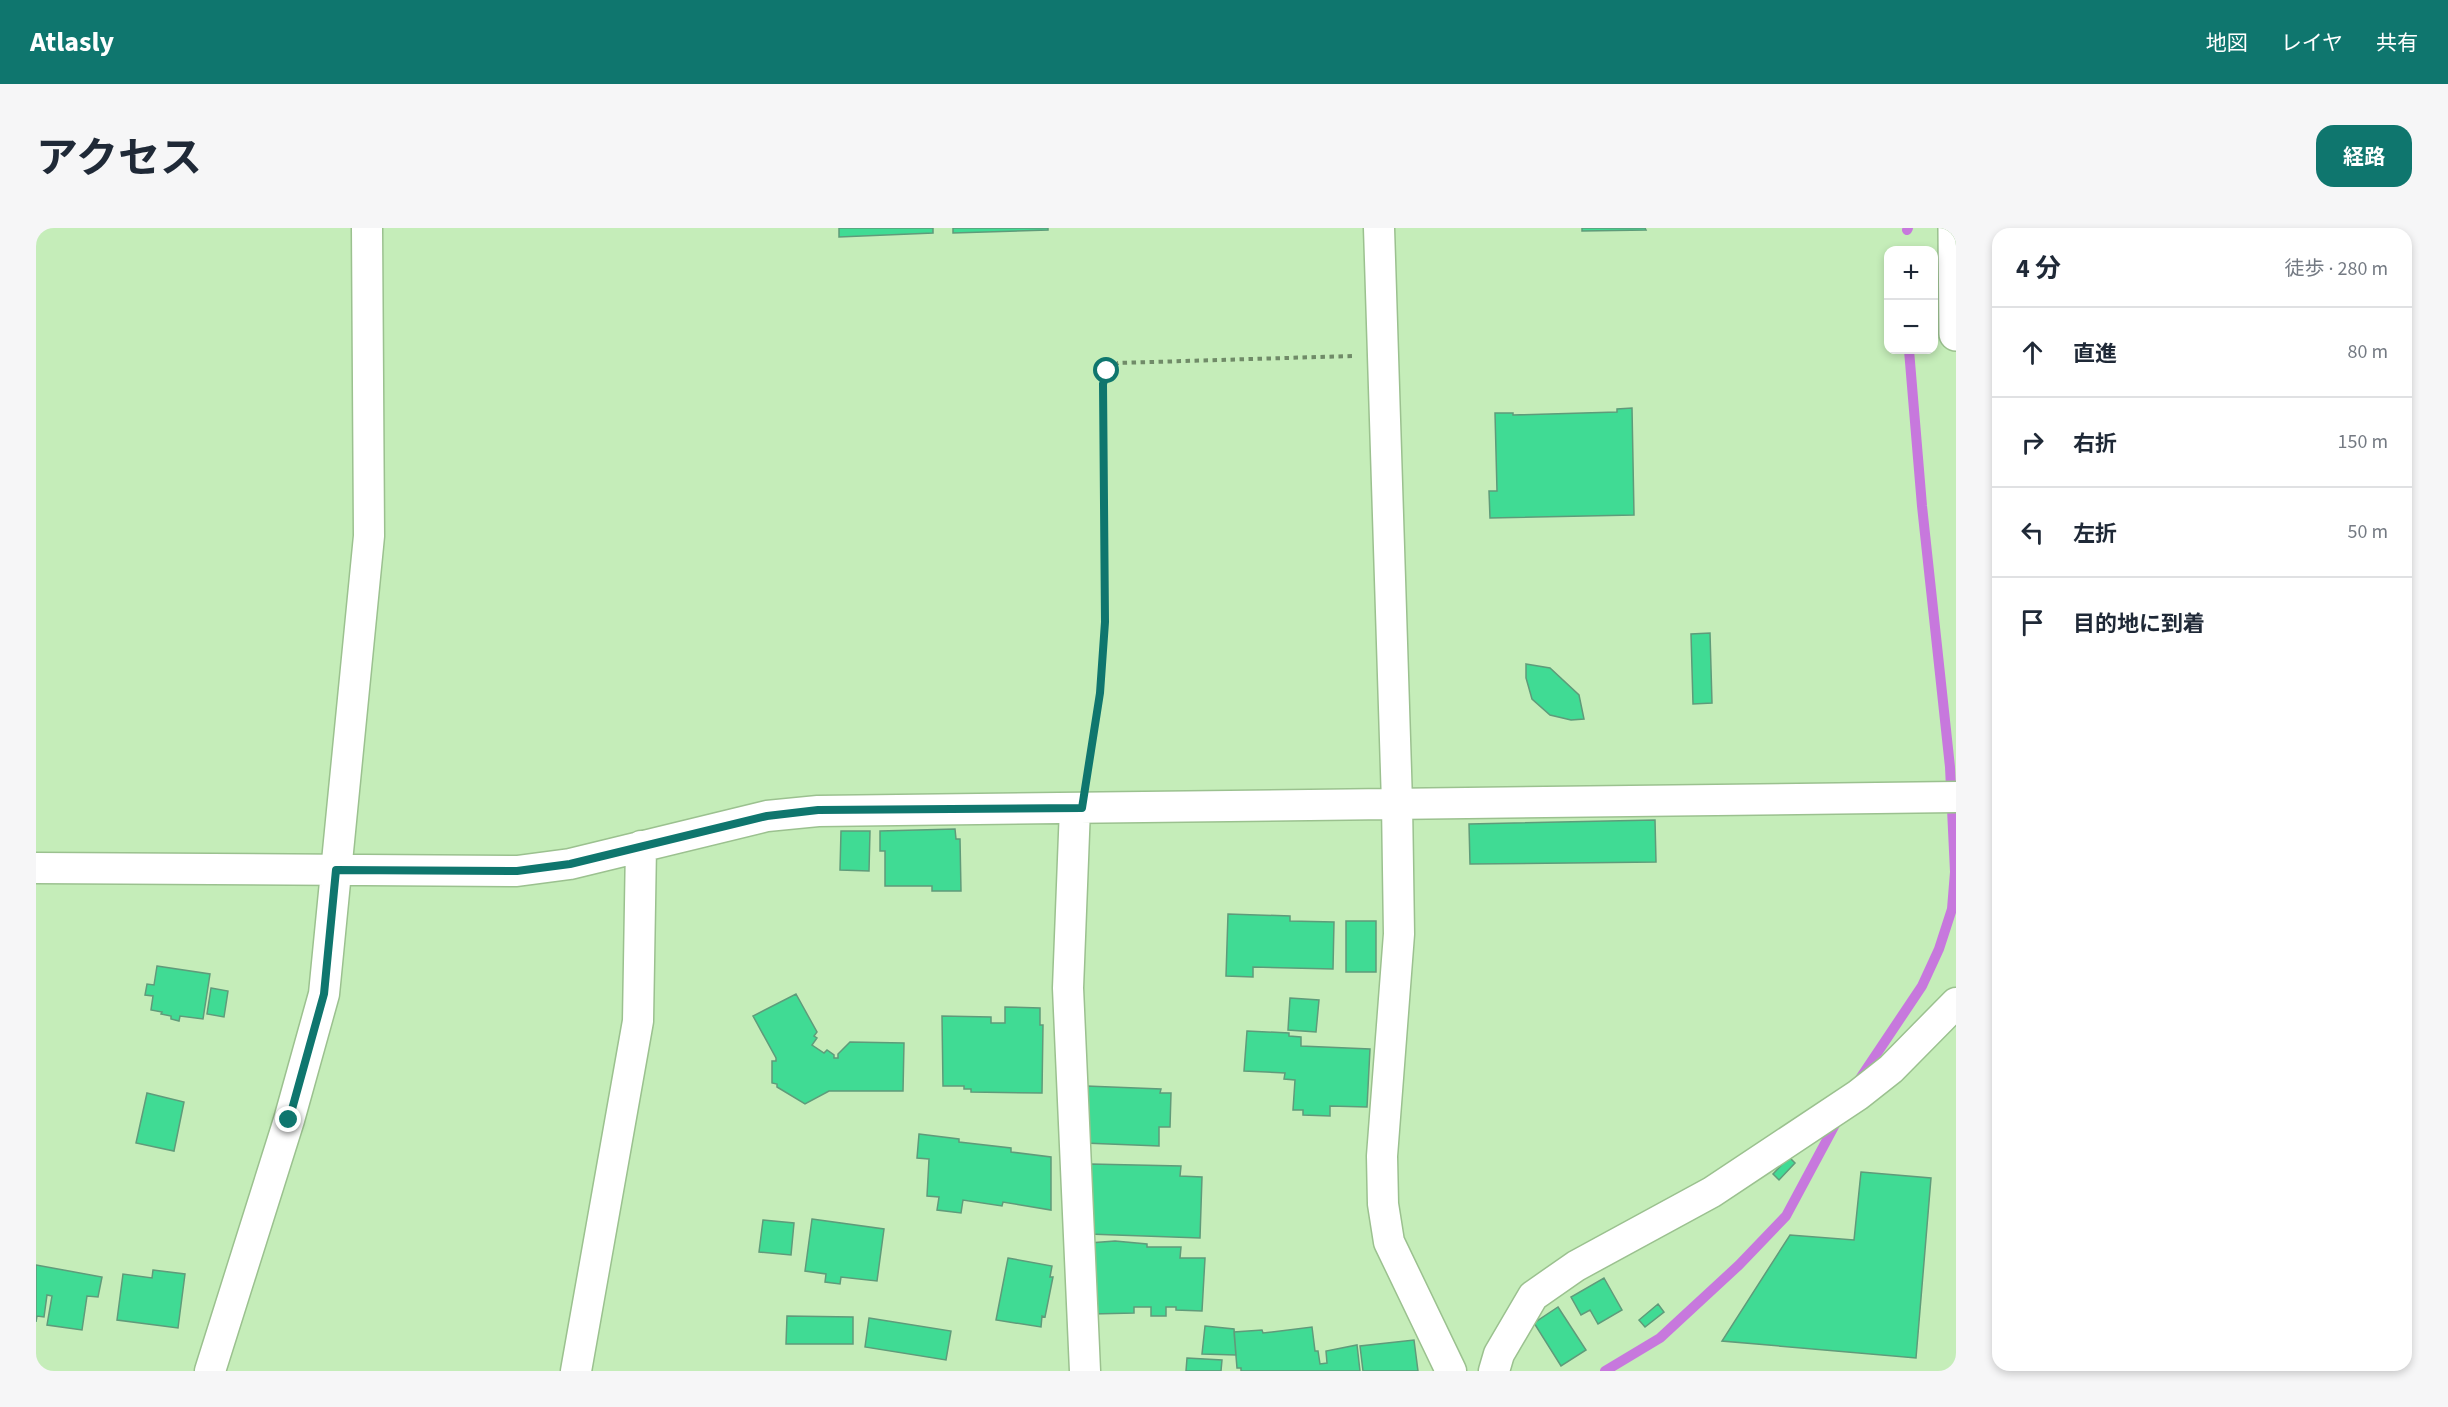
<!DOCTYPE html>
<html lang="ja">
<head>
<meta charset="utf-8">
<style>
  :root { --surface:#fff; --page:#f6f6f7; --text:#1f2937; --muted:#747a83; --line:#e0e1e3; --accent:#0f766e }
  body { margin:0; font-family:"Source Sans 3","Noto Sans JP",sans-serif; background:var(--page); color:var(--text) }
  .controls { position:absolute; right:18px; top:18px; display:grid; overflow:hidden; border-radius:12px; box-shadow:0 3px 9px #0003 }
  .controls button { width:54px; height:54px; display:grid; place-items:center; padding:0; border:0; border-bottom:2px solid var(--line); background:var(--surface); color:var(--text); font:30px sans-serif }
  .stop { position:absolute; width:18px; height:18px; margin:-14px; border:4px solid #0f766e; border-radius:50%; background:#fff }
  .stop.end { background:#0f766e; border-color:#fff; box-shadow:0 2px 6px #0008 }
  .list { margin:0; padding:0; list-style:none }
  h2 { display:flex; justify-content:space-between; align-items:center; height:78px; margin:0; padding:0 24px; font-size:26px }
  h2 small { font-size:20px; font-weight:400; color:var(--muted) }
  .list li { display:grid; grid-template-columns:39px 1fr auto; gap:18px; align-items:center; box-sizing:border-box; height:90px; padding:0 24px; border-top:2px solid var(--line) }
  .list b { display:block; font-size:22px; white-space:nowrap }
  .list em { font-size:20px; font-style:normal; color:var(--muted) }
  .icon { flex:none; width:33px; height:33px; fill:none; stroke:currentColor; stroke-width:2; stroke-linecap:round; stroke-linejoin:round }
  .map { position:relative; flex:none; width:1920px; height:1143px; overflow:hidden; border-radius:18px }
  header { display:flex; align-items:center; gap:36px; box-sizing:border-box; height:84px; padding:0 30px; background:var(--accent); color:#fff }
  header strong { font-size:28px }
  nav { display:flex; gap:33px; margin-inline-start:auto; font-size:21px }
  .intro { display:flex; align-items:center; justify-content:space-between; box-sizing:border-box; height:144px; padding:0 36px }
  h1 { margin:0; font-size:42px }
  .button { padding:15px 27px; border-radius:18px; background:var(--accent); color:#fff; font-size:21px; font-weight:700 }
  main { display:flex; gap:36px; padding:0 36px }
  aside { flex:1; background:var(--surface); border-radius:18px; box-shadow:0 3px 9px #0003 }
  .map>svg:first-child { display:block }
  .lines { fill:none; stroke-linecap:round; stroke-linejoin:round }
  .stream { stroke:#c778dd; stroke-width:10 }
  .building { fill:#40db94; stroke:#5f9b7a; stroke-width:1.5 }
  .street-casing { stroke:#9bc18f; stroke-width:33 }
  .secondary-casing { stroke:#9bc18f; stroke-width:36 }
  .path { stroke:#708b68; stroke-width:4; stroke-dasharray:4.5 4.5; stroke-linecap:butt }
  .street { stroke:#fff; stroke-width:30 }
  .secondary { stroke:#fff; stroke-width:33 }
  .route { stroke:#0f766e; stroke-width:8 }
</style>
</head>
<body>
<header>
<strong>Atlasly</strong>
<nav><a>地図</a><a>レイヤ</a><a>共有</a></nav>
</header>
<div class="intro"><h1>アクセス</h1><a class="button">経路</a></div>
<main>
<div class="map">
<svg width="1920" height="1143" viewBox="0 0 1920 1143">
  <rect width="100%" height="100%" fill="#c5edb9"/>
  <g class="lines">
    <path class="stream" d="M1871 2 1872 0
      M1821 855 1886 758 1903 721 1916 681 1919 644 1914 539 1886 278 1873 122
      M1569 1143 1624 1110 1703 1037 1750 988 1801 893"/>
  </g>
  <path class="building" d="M803 0H897V5L803 9Z
    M917 0H1012V2L917 5Z
    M1546 0H1609L1610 2 1546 3Z
    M1596 180 1598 287 1454 290 1453 263H1461L1459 185H1477V187L1581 184V181Z
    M1674 405 1676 475 1657 476 1655 406Z
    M1490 436 1514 440 1543 467 1548 491 1535 492 1514 487 1496 471 1490 450Z
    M1619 592 1620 634 1434 636 1433 596Z
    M919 601 920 611H924L925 663H896V658H849V623H844V603Z
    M805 603H834L833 643 804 642Z
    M1192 686 1254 688V693L1298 694 1297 741 1217 739V749L1190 748Z
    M1310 693H1340V744H1310Z
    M121 738 174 746 167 791 144 788 143 793 135 791V788L125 786 126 784 115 782 117 768 109 767 111 756 118 757Z
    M175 760 192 763 188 789 171 786Z
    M760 766 781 804 778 808 781 810 776 817 788 825 791 822 798 827V830H802V826L814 814 868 815 867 863H793L769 876 741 859V856L736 855V833H740V830L717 788Z
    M1254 770 1283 772 1280 804 1252 802Z
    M969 779 1004 780V797H1007L1006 865 935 864V861H928V858H907L906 788 955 789V795H969Z
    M1211 803 1253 805V808L1265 809V818L1334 821 1331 879 1294 878V888L1267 887V882H1257L1259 852 1248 851 1249 845 1208 843Z
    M1050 858 1125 861 1124 865H1135L1134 899H1123V918L1048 915Z
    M111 865 148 874 138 923 100 915Z
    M883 906 923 911V914L975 920V924L1015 929V982L967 974 966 978 927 972 925 985 901 982 903 969 891 968 893 931 881 930Z
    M1753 929 1759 935 1743 952 1737 946Z
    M1054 936 1145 938 1144 948 1166 949 1164 1010 1052 1006Z
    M1825 944 1895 950 1880 1130 1686 1113 1754 1007 1818 1012Z
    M776 991 848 1001 841 1053 805 1049 804 1056 789 1054 790 1046 769 1043Z
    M727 992 758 995 755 1027 723 1024Z
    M1079 1013 1111 1016V1019H1145L1144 1030H1169L1166 1083 1140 1082V1079H1130V1088H1115V1079H1098V1085L1056 1086 1053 1015Z
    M972 1030 1016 1038 1014 1049H1017L1009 1089 1006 1088 1005 1099 960 1092Z
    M0 1037 66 1049 62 1069 51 1068 46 1102 11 1097 16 1068 11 1067 8 1089 1 1088 0 1094Z
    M117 1042 149 1046 142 1100 81 1092 87 1046 116 1050Z
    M1568 1050 1586 1082 1562 1096 1554 1082 1545 1087 1535 1069Z
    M1622 1076 1628 1084 1609 1099 1603 1092Z
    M1522 1079 1550 1122 1525 1138 1498 1095Z
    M751 1088 817 1089V1116H750Z
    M833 1090 915 1103 910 1132 829 1119Z
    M1169 1098 1198 1101 1200 1127 1166 1126Z
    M1276 1099 1279 1123H1282L1284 1136 1291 1135 1290 1123 1321 1117 1324 1143H1205V1140H1201L1198 1104 1226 1102 1227 1105Z
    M1378 1112 1382 1143H1327L1324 1118Z
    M1151 1130 1186 1132 1185 1143H1150Z"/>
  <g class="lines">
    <g class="street-casing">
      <path id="street" d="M1343 0 1361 575 1363 706 1346 928 1347 976 1353 1014 1415 1143
        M1039 580 1032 760 1049 1143
        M0 640 481 643 534 636 731 588 782 583 1920 569
        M174 1143 253 892 288 766 333 308 331 0
        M540 1143 602 793 605 618
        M1458 1143 1463 1126 1497 1068 1540 1038 1676 964 1822 867 1855 841 1920 775"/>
    </g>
    <g class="secondary-casing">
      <path id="secondary" d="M1919 0 1920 106"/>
    </g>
    <path class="path" d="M1051 546 1064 465 1069 394 1067 156 1071 143 1082 135 1316 128"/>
    <use href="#street" class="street"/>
    <use href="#secondary" class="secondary"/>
  </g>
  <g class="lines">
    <path class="route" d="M253 892 288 766 300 642 481 643 534 636 731 588 782 582 1046 580 1064 465 1069 394 1067 156 1071 143"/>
  </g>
</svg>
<div class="controls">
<button>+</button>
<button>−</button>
</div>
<div class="stop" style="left:1071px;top:143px"></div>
<div class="stop end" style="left:253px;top:892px"></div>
</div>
<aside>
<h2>4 分<small>徒歩 · 280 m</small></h2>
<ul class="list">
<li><svg class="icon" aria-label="ahead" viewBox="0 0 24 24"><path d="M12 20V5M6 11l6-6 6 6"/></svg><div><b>直進</b></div><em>80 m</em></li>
<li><svg class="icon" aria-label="right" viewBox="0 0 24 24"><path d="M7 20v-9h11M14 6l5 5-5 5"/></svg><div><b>右折</b></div><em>150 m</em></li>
<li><svg class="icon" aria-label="left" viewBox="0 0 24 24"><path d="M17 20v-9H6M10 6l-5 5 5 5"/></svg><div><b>左折</b></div><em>50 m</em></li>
<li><svg class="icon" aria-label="arrive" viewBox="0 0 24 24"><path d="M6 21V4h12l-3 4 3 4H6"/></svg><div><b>目的地に到着</b></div></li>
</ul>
</aside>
</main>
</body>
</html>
